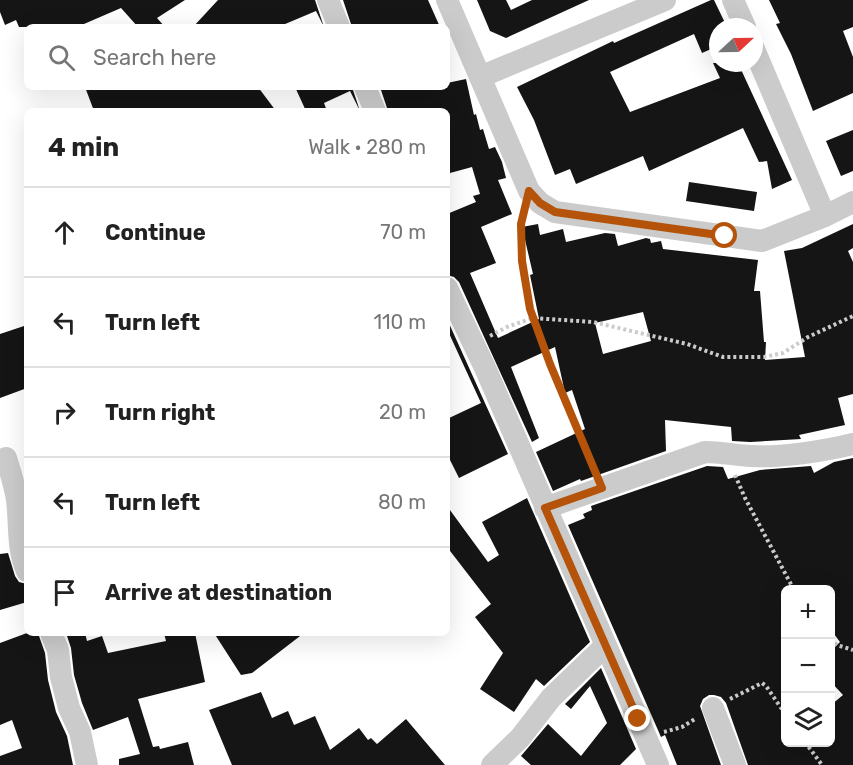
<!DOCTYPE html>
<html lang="en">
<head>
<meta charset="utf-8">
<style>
  :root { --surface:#fff; --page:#f2f2f2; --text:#222; --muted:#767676; --line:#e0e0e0 }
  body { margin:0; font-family:Rubik,sans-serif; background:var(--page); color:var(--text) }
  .controls { position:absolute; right:18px; bottom:18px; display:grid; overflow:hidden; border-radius:9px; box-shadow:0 6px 24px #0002 }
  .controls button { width:54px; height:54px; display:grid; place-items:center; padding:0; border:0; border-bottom:2px solid var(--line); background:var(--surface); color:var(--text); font:30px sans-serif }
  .compass { position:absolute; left:709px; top:18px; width:54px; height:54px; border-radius:50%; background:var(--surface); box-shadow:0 6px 24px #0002; rotate:68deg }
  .stop { position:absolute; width:18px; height:18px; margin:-14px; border:4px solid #b45309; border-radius:50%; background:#fff }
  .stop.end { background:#b45309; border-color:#fff; box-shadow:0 2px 6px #0008 }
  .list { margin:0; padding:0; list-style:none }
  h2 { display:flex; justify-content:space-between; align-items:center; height:78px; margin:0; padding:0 24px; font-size:26px }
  h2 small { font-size:20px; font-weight:400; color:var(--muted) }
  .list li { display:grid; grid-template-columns:39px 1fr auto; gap:18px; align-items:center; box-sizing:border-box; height:90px; padding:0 24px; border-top:2px solid var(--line) }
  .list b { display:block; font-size:22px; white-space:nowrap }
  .list em { font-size:20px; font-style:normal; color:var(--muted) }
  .icon { flex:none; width:33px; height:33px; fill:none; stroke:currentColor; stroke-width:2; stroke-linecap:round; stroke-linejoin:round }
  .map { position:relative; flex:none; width:853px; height:765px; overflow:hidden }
  .search { position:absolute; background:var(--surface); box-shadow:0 6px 24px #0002; left:24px; top:24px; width:426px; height:66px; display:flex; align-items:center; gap:15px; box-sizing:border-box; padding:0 21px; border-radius:9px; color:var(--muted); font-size:22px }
  .panel { position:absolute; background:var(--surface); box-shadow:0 6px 24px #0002; left:24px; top:108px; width:426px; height:528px; border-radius:9px }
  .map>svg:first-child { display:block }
  .building { fill:#151515; fill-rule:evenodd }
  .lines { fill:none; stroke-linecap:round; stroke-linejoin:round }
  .path { stroke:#cbcbcb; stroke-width:4; stroke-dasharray:3 3; stroke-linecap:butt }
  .minor { stroke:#cbcbcb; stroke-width:22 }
  .route { stroke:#b45309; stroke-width:8 }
</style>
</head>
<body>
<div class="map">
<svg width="853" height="765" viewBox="0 0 853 765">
  <rect width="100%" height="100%" fill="#fff"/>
  <path class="building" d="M0 0H185L157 18 165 27H138L121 8 77 27H19L16 20 5 25 0 12Z
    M218 0H315L324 27 316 11 278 27H193Z
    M343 0H428L440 27H352Z
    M477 0H506L511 10 532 0H589L506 38 490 31Z
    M711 0H714L727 27H718V46L702 53 694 34 610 72 630 112 720 78 713 63H738L792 180 772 189 767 161 759 162 743 128 649 171 643 156 576 184 570 169 555 175 534 120 517 87 613 41 614 43Z
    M769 0H853V27L843 31 853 57V93L813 111 791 54 776 24 780 23Z
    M466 79 474 115 476 114 480 130 483 129 489 149 495 147 502 162 506 178 498 180 512 214 481 227 496 263 470 273 498 338 539 319 530 275 533 274 522 227 538 224 540 235 563 229 566 242 605 233 615 234 618 246 646 238 650 239 651 243 661 241 663 249 758 260 754 291H760L764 342H766L765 360 805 357 784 251 802 248 853 224V248L848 251 853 262V394L838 398 845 425 799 435 801 439 750 442 732 441 731 427 665 420 666 451 581 481 580 479 553 491 536 452 585 429 572 390 565 393 555 347 511 367 539 438 532 442 459 282 454 277 447 275V214L476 202 473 196 480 194 472 167 450 173 447 163V111H388L380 87H447V83ZM643 312 651 341 603 354 595 323Z
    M85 87H258L276 111H94Z
    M295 87H352L360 111 350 91 324 103 327 111H306Z
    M853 130V171L841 176 826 141Z
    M689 182 757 192 754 211 686 201Z
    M447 319 508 454 459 478 447 454V419L481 403 447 329Z
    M27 325V388L0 398V334Z
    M853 458V765H748L726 703 721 697 714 695H709L703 699 700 706 721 765H677L665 735 661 737 568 525 585 518 583 514 592 510 591 506 707 466 723 467 728 479 760 470 811 466 814 473 834 462ZM786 590H831V630L840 642 831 651V682L843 695 831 705V742H786Z
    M527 498 590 642 544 686 536 679 514 712 480 689 503 653 475 617 491 604 447 547V506L488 562 499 555 482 522Z
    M8 553 15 576 19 582 27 584V602L0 610V554Z
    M27 633H38L45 653 48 680 56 712 67 736 73 765H0V756L22 748 12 720 0 725V643Z
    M66 633H85L87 641 102 636 108 653 166 641 164 633H195L205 682 138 699 153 747 159 746 160 749 188 742 194 765H119V759L140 754 128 717 93 730 82 703 74 675 71 648Z
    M214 633H304L252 673 241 675Z
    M601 668 636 749 620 765H531L521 756 548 724 581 756 607 723 590 686 571 709 565 704Z
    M261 692 272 718 288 711 294 725 315 716 330 750 359 728 368 740 371 738 377 744 406 719 445 765H232L209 710Z"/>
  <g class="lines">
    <path class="path" d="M523 215C521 226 521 236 522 247 523 326 566 399 595 470
      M490 336 507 327 533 318 593 322 687 344 723 357H764L783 353 808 337 853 316
      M735 475 745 498 794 590
      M830 639 837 645 853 650
      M730 699 762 683 766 686 786 715
      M664 732 682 727 695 719
      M805 742 822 765"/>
    <path class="minor" d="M328 0 339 27
      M447 0 529 191 540 203 555 212 762 241 825 216 853 202
      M733 0 745 27
      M754 49 825 216
      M480 77 665 0
      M365 87 375 111
      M447 288 486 370 658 765
      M6 458C10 471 15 486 17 500 20 523 17 550 27 571
      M545 508 705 452C720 452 735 455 751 456 780 458 825 451 853 444
      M51 633 58 650 61 677 69 708 80 732 87 765
      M713 708 735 765
      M492 765 520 738 551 698 605 646"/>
  </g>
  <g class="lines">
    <path class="route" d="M638 719 545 508 602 488 550 364 530 309 522 261 521 224 529 191 540 203 555 212 725 236"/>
  </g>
</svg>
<div class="controls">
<button>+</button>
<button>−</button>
<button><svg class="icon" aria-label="layers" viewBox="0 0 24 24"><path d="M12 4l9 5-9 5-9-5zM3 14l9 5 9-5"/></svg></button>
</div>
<svg class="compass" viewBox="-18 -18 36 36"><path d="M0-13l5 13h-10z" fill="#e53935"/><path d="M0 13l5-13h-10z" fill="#767676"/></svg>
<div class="stop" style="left:725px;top:236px"></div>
<div class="stop end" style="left:638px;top:719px"></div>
<div class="search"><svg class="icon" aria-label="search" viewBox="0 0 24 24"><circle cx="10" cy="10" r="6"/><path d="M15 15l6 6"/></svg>Search here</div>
<section class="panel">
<h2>4 min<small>Walk · 280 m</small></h2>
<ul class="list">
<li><svg class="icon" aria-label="ahead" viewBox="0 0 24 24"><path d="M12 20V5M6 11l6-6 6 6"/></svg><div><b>Continue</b></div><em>70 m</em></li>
<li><svg class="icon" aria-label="left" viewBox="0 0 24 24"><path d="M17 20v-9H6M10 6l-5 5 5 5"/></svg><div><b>Turn left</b></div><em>110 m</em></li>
<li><svg class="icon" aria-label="right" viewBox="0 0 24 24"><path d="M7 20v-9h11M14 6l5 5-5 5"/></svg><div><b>Turn right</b></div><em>20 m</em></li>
<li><svg class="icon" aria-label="left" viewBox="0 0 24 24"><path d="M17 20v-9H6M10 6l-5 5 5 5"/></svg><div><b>Turn left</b></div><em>80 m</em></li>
<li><svg class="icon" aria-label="arrive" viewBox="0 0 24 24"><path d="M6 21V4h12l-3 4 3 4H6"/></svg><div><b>Arrive at destination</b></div></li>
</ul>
</section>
</div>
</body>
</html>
